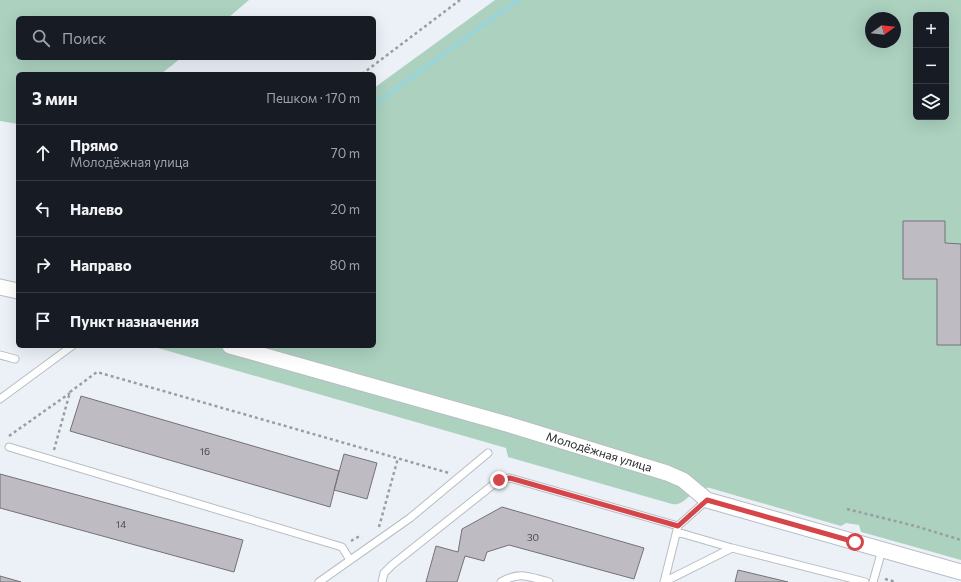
<!DOCTYPE html>
<html lang="ru">
<head>
<meta charset="utf-8">
<style>
  :root { --surface:#171b24; --page:#20242c; --text:#f1f3f6; --muted:#9ea1a6; --line:#363941 }
  body { margin:0; font-family:Commissioner,sans-serif; background:var(--page); color:var(--text) }
  .controls { position:absolute; right:12px; top:12px; display:grid; overflow:hidden; border-radius:6px; box-shadow:0 4px 16px #0002 }
  .controls button { width:36px; height:36px; display:grid; place-items:center; padding:0; border:0; border-bottom:1px solid var(--line); background:var(--surface); color:var(--text); font:20px sans-serif }
  .compass { position:absolute; left:865px; top:12px; width:36px; height:36px; border-radius:50%; background:var(--surface); box-shadow:0 4px 16px #0002; rotate:75deg }
  .stop { position:absolute; width:12px; height:12px; margin:-9px; border:3px solid #d5464b; border-radius:50%; background:#fff }
  .stop.end { background:#d5464b; border-color:#fff; box-shadow:0 1px 4px #0008 }
  .list { margin:0; padding:0; list-style:none }
  h2 { display:flex; justify-content:space-between; align-items:center; height:52px; margin:0; padding:0 16px; font-size:17px }
  h2 small { font-size:13px; font-weight:400; color:var(--muted) }
  .list li { display:grid; grid-template-columns:26px 1fr auto; gap:12px; align-items:center; box-sizing:border-box; height:56px; padding:0 16px; border-top:1px solid var(--line) }
  .list b { display:block; font-size:15px; white-space:nowrap }
  .list p { margin:0; font-size:13px; white-space:nowrap; color:var(--muted) }
  .list em { font-size:13px; font-style:normal; color:var(--muted) }
  .icon { flex:none; width:22px; height:22px; fill:none; stroke:currentColor; stroke-width:2; stroke-linecap:round; stroke-linejoin:round }
  .map { position:relative; flex:none; width:961px; height:582px; overflow:hidden }
  .search { position:absolute; background:var(--surface); box-shadow:0 4px 16px #0002; left:16px; top:16px; width:360px; height:44px; display:flex; align-items:center; gap:10px; box-sizing:border-box; padding:0 14px; border-radius:6px; color:var(--muted); font-size:15px }
  .panel { position:absolute; background:var(--surface); box-shadow:0 4px 16px #0002; left:16px; top:72px; width:360px; height:276px; border-radius:6px }
  .map>svg:first-child { display:block }
  .green { fill:#acd1bf; fill-rule:evenodd }
  .lines { fill:none; stroke-linecap:round; stroke-linejoin:round }
  .stream { stroke:#9bd4d6; stroke-width:4.5 }
  .building { fill:#bebbc3; stroke:#747178 }
  .lane-casing { stroke:#b8bdc4; stroke-width:9 }
  .street-casing { stroke:#b8bdc4; stroke-width:17 }
  .path { stroke:#9a9ea3; stroke-width:2.5; stroke-dasharray:3 3; stroke-linecap:butt }
  .lane { stroke:#fff; stroke-width:7 }
  .street { stroke:#fff; stroke-width:15 }
  .route { stroke:#d5464b; stroke-width:5 }
  .labels { text-anchor:middle; stroke-width:3; stroke-linejoin:round; paint-order:stroke }
  .number-label { font-size:10px; fill:#4c4c50 }
  .street-label { font-size:12px; fill:#26272a; stroke:#ecf1f8 }
</style>
</head>
<body>
<div class="map">
<svg width="961" height="582" viewBox="0 0 961 582">
  <rect width="100%" height="100%" fill="#ecf1f8"/>
  <path class="green" d="M0 0H249L228 18H18V58H181L161 74H18V124L0 121Z
    M495 0H961V560L865 533 861 532 859 525 846 523 841 526 710 488C691 485 687 507 672 504L508 457 506 448 151 346H374V88ZM916 15H946V117H916ZM871 18H895V42H871Z"/>
  <g class="lines">
    <path class="stream" d="M374 105 518 0"/>
  </g>
  <path class="building" d="M903 221H945V243L961 244V345H937V279H903Z
    M81 396 339 471 330 507 70 431Z
    M344 454 377 463 367 499 334 490Z
    M0 474 243 540 234 572 0 508Z
    M502 507 644 548 634 579 509 545 487 552 484 561 465 556 457 582H426L436 546 458 552 462 529Z
    M738 570 788 582H735Z
    M0 576 21 582H0Z"/>
  <g class="lines">
    <g class="lane-casing">
      <path id="lane" d="M0 355 15 359
        M0 399 72 346
        M9 447 342 547 350 560
        M677 532 732 548
        M319 582 410 518 488 453
        M382 582 384 573 392 565 499 480 510 478 678 526 707 500
        M501 582C520 571 529 577 549 582
        M664 582 732 548 865 582
        M664 582 678 526
        M873 582 882 550"/>
    </g>
    <g class="street-casing">
      <g id="street">
        <path d="M0 287 18 291"/>
        <path id="s1" d="M230 346 507 424 667 473 683 480 707 500 961 572"/>
      </g>
    </g>
    <path class="path" d="M362 74 460 0
      M9 436 70 393
      M54 450 70 392 97 372 449 473
      M847 509 915 526 961 540
      M379 527 398 458
      M351 541 358 537 362 538
      M885 579 896 582"/>
    <use href="#lane" class="lane"/>
    <use href="#street" class="street"/>
  </g>
  <g class="lines">
    <path class="route" d="M499 480 510 478 678 526 707 500 855 542"/>
  </g>
  <g class="labels">
    <g class="number-label">
      <text x="205" y="455">16</text>
      <text x="121" y="528">14</text>
      <text x="533" y="541">30</text>
    </g>
    <g class="street-label">
      <text dy="4" stroke="none"><textPath href="#s1" startOffset="384">Молодёжная улица</textPath></text>
    </g>
  </g>
</svg>
<div class="controls">
<button>+</button>
<button>−</button>
<button><svg class="icon" aria-label="layers" viewBox="0 0 24 24"><path d="M12 4l9 5-9 5-9-5zM3 14l9 5 9-5"/></svg></button>
</div>
<svg class="compass" viewBox="-18 -18 36 36"><path d="M0-13l5 13h-10z" fill="#e53935"/><path d="M0 13l5-13h-10z" fill="#9ea1a6"/></svg>
<div class="stop" style="left:855px;top:542px"></div>
<div class="stop end" style="left:499px;top:480px"></div>
<div class="search"><svg class="icon" aria-label="search" viewBox="0 0 24 24"><circle cx="10" cy="10" r="6"/><path d="M15 15l6 6"/></svg>Поиск</div>
<section class="panel">
<h2>3 мин<small>Пешком · 170 m</small></h2>
<ul class="list">
<li><svg class="icon" aria-label="ahead" viewBox="0 0 24 24"><path d="M12 20V5M6 11l6-6 6 6"/></svg><div><b>Прямо</b><p>Молодёжная улица</p></div><em>70 m</em></li>
<li><svg class="icon" aria-label="left" viewBox="0 0 24 24"><path d="M17 20v-9H6M10 6l-5 5 5 5"/></svg><div><b>Налево</b></div><em>20 m</em></li>
<li><svg class="icon" aria-label="right" viewBox="0 0 24 24"><path d="M7 20v-9h11M14 6l5 5-5 5"/></svg><div><b>Направо</b></div><em>80 m</em></li>
<li><svg class="icon" aria-label="arrive" viewBox="0 0 24 24"><path d="M6 21V4h12l-3 4 3 4H6"/></svg><div><b>Пункт назначения</b></div></li>
</ul>
</section>
</div>
</body>
</html>
